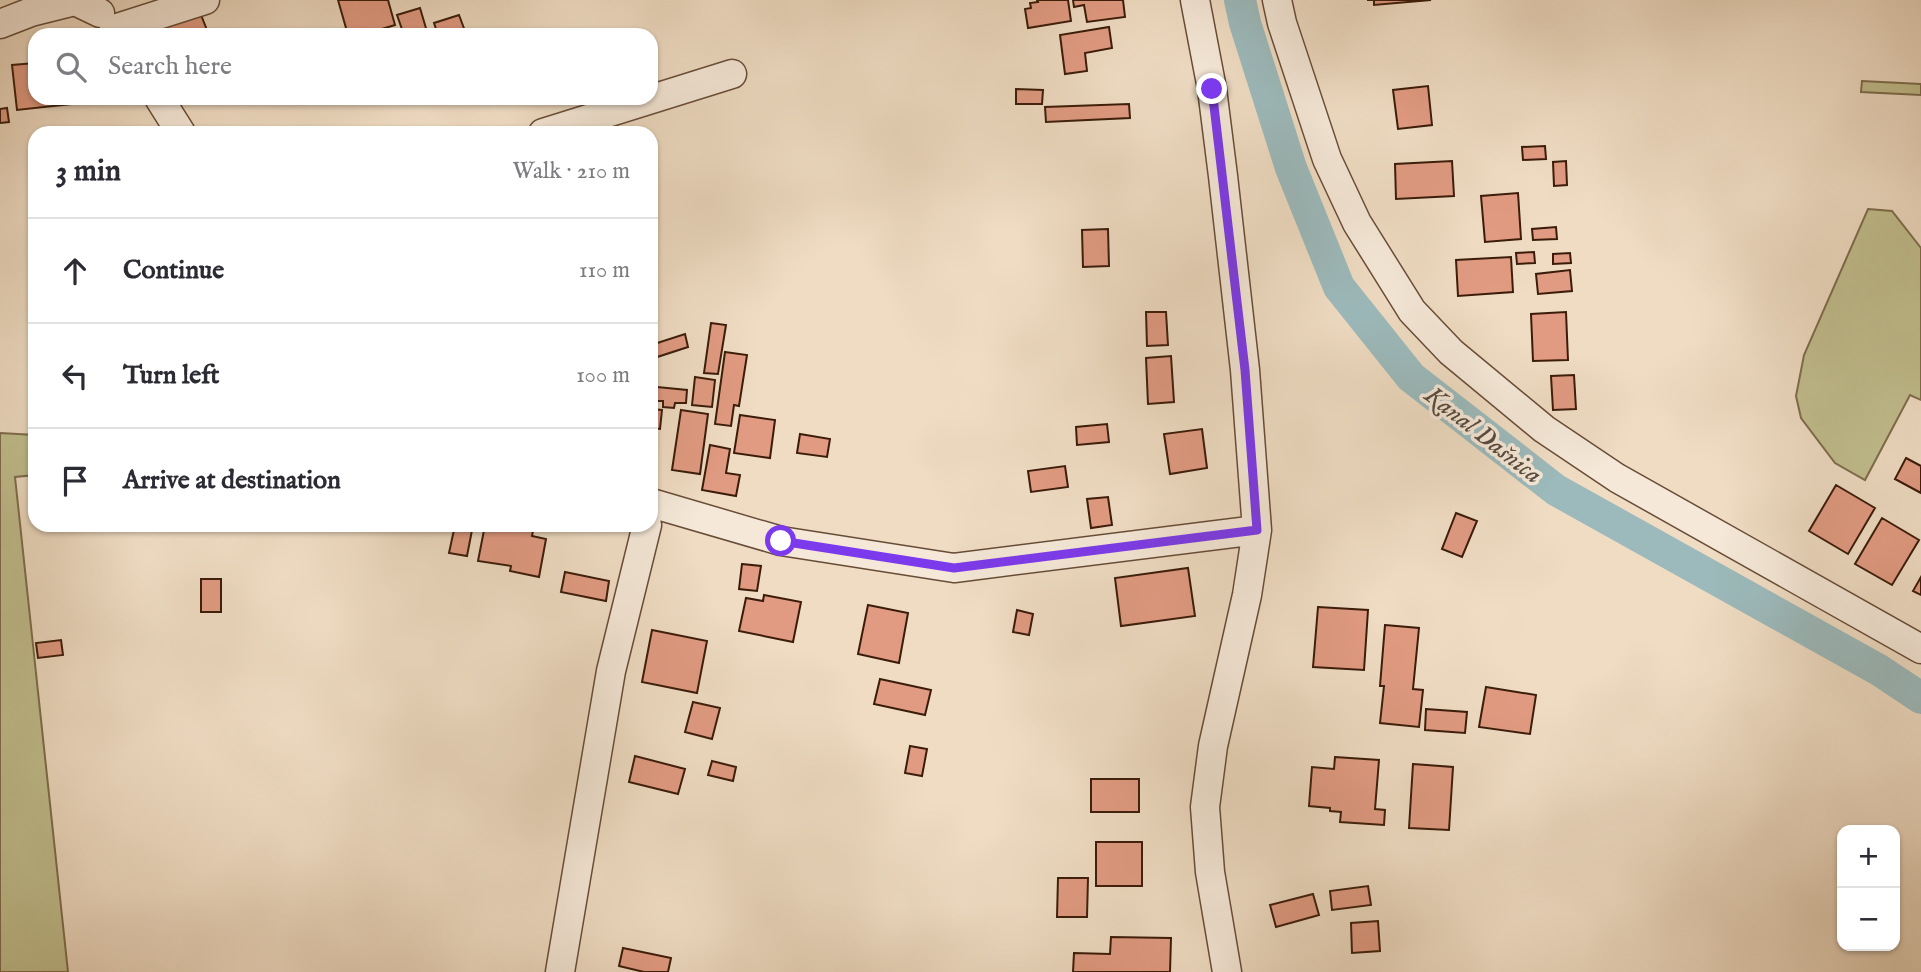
<!DOCTYPE html>
<html lang="en">
<head>
<meta charset="utf-8">
<style>
  :root { --surface:#fff; --page:#f2f2f3; --text:#2b2b33; --muted:#7c7c81; --line:#e1e1e2 }
  body { margin:0; font-family:"IM FELL English",serif; background:var(--page); color:var(--text) }
  .controls { position:absolute; right:21px; bottom:21px; display:grid; overflow:hidden; border-radius:14px; box-shadow:0 2px 5px #0004 }
  .controls button { width:63px; height:63px; display:grid; place-items:center; padding:0; border:0; border-bottom:2px solid var(--line); background:var(--surface); color:var(--text); font:35px sans-serif }
  .stop { position:absolute; width:21px; height:21px; margin:-16px; border:5px solid #7c3aed; border-radius:50%; background:#fff }
  .stop.end { background:#7c3aed; border-color:#fff; box-shadow:0 2px 7px #0008 }
  .list { margin:0; padding:0; list-style:none }
  h2 { display:flex; justify-content:space-between; align-items:center; height:91px; margin:0; padding:0 28px; font-size:30px }
  h2 small { font-size:23px; font-weight:400; color:var(--muted) }
  .list li { display:grid; grid-template-columns:46px 1fr auto; gap:21px; align-items:center; box-sizing:border-box; height:105px; padding:0 28px; border-top:2px solid var(--line) }
  .list b { display:block; font-size:26px; white-space:nowrap }
  .list em { font-size:23px; font-style:normal; color:var(--muted) }
  .icon { flex:none; width:38px; height:38px; fill:none; stroke:currentColor; stroke-width:2; stroke-linecap:round; stroke-linejoin:round }
  .map { position:relative; flex:none; width:1921px; height:972px; overflow:hidden }
  .search { position:absolute; background:var(--surface); box-shadow:0 2px 5px #0004; left:28px; top:28px; width:630px; height:77px; display:flex; align-items:center; gap:18px; box-sizing:border-box; padding:0 24px; border-radius:21px; color:var(--muted); font-size:26px }
  .panel { position:absolute; background:var(--surface); box-shadow:0 2px 5px #0004; left:28px; top:126px; width:630px; height:406px; border-radius:21px }
  .map>svg:first-child { display:block }
  .green { fill:#c1be8e; stroke:#7e6d4c; stroke-width:2 }
  .lines { fill:none; stroke-linecap:round; stroke-linejoin:round }
  .canal { stroke:#9cbabc; stroke-width:32 }
  .building { fill:#e19b82; stroke:#3b1c0a; stroke-width:2 }
  .street-casing { stroke:#684c38; stroke-width:31 }
  .street { stroke:#f5e8d8; stroke-width:28 }
  .route { stroke:#7c3aed; stroke-width:9 }
  .labels { text-anchor:middle; stroke-width:7; stroke-linejoin:round; paint-order:stroke }
  .water-label { font-size:26px; font-style:italic; fill:#584b3f; stroke:#f5e8d8 }
</style>
</head>
<body>
<div class="map">
<svg width="1921" height="972" viewBox="0 0 1921 972">
  <rect width="100%" height="100%" fill="#efdcc3"/>
  <filter id="stains"><feTurbulence type="fractalNoise" baseFrequency=".00286" numOctaves="4"/><feColorMatrix values="0 0 0 0 .2 0 0 0 0 .09 0 0 0 0 .02 0 0 0 .5 -.17"/></filter>
  <radialGradient id="worn" r=".72"><stop offset=".6" stop-color="#630" stop-opacity="0"/><stop offset="1" stop-color="#630" stop-opacity=".3"/></radialGradient>
  <path class="green" d="M1862 81 1921 84V95L1861 92Z
    M1868 209 1892 211 1921 248V400L1910 395 1865 480 1835 463 1801 418 1796 396 1804 355Z
    M0 433 35 435V475L15 477 68 972H0Z"/>
  <g class="lines">
    <path class="canal" d="M1240 0 1245 23 1291 168 1339 287 1411 377 1556 490 1879 670 1921 698"/>
  </g>
  <path class="building" d="M338 0H388L395 25 362 35H348Z
    M1037 0H1068L1071 21 1028 28 1025 9 1031 8 1030 3 1038 2Z
    M1073 0H1123L1125 17 1087 22 1084 5 1074 7Z
    M1367 0H1431L1374 5V0Z
    M420 8 428 35H404L397 15Z
    M199 10 209 35H161L160 33 166 31 163 22Z
    M459 15 465 31 452 35H438L434 23Z
    M1109 27 1112 48 1085 53 1087 71 1065 74 1060 35Z
    M35 63V98H71V104L17 110 12 65Z
    M1428 86 1432 125 1398 129 1393 90Z
    M1016 89 1043 90 1042 104H1016Z
    M1129 104 1130 118 1046 122 1045 107Z
    M7 108 9 122 0 123V109Z
    M1545 146 1546 159 1523 160 1522 147Z
    M1452 161 1454 196 1396 199 1395 164Z
    M1566 161 1567 185 1554 186 1553 162Z
    M1518 193 1521 239 1485 242 1481 196Z
    M1556 227 1557 239 1533 240 1532 229Z
    M1108 229 1109 266 1083 267 1082 230Z
    M1534 252 1535 263 1517 264 1516 253Z
    M1570 253 1571 263 1553 264V254Z
    M1511 257 1513 292 1458 296 1456 260Z
    M1570 270 1572 291 1538 294 1536 274Z
    M1146 312H1166L1168 345 1147 346Z
    M1566 312 1568 360 1533 361 1531 314Z
    M711 323 726 325 718 374 704 373Z
    M685 334 688 347 651 359V345Z
    M725 352 747 355 739 406 734 405 731 426 715 424Z
    M1171 356 1174 402 1148 404 1146 358Z
    M1574 375 1576 409 1553 410 1551 376Z
    M695 377 715 380 712 407 692 405Z
    M657 387 687 390 686 403H675L674 408 663 407V401H656Z
    M651 409 662 410 660 429 651 428Z
    M681 410 708 414 700 474 672 470Z
    M740 415 775 420 770 458 734 453Z
    M1107 424 1109 442 1077 445 1076 427Z
    M1202 429 1207 468 1170 474 1164 434Z
    M800 434 830 439 827 457 797 453Z
    M710 445 730 449 726 473 740 475 736 496 702 490Z
    M1906 458 1921 466V493L1895 479Z
    M1065 466 1068 487 1031 492 1028 471Z
    M1836 485 1875 508 1848 554 1809 531Z
    M1108 497 1112 525 1091 528 1087 499Z
    M1456 513 1477 521 1462 557 1442 549Z
    M1882 518 1919 540 1892 585 1855 564Z
    M455 525H473L467 556 449 553Z
    M485 525H534L532 536 546 539 539 577 510 571 511 566 478 561Z
    M742 564 761 566 757 591 739 589Z
    M1188 568 1195 616 1121 626 1115 578Z
    M565 572 609 581 606 601 561 592Z
    M1921 577V595L1913 591Z
    M201 579H221V612H201Z
    M764 595 801 602 793 642 739 631 746 598 763 601Z
    M868 605 908 613 899 663 858 654Z
    M1318 607 1368 610 1364 670 1313 667Z
    M1017 610 1033 614 1029 635 1013 632Z
    M1385 625 1419 628 1413 689 1423 690 1419 727 1380 723 1384 686H1380Z
    M652 630 707 641 697 693 642 682Z
    M61 640 63 655 38 658 36 643Z
    M880 679 931 690 925 715 874 704Z
    M1486 687 1536 695 1530 734 1479 727Z
    M693 702 720 708 712 739 685 732Z
    M1426 709 1467 712 1465 733 1425 730Z
    M910 746 927 749 922 776 905 773Z
    M635 756 685 769 678 794 629 782Z
    M1335 757 1379 760 1375 809 1385 810 1384 825 1340 822 1341 812 1330 811V808L1309 806 1312 767 1334 769Z
    M712 761 736 767 733 781 708 775Z
    M1413 764 1453 767 1449 830 1409 828Z
    M1091 779H1139V812H1091Z
    M1096 842H1142V886H1096Z
    M1058 878H1088L1087 917H1057Z
    M1368 886 1371 905 1332 910 1330 891Z
    M1313 894 1319 915 1276 927 1270 905Z
    M1378 921 1380 951 1352 953 1351 923Z
    M1111 937 1171 938 1170 972H1073L1074 953 1110 954Z
    M623 948 671 958 668 972H644L619 966Z"/>
  <g class="lines">
    <g class="street-casing">
      <path id="street" d="M1195 0 1212 89 1223 176 1245 370 1257 530 1247 595 1213 746 1205 807 1210 872 1227 972
        M1277 0 1282 23 1327 159 1357 223 1412 311 1451 352 1544 429 1617 478 1921 649
        M0 24 31 12 75 1 100 13
        M114 29 205 0
        M159 98 181 133
        M543 133 732 74
        M651 503 781 541 954 568 1257 530
        M560 972 611 671 647 525"/>
    </g>
    <use href="#street" class="street"/>
  </g>
  <g class="lines">
    <path class="route" d="M781 541 954 568 1257 530 1245 370 1212 89"/>
  </g>
  <g class="labels">
    <g class="water-label">
      <text transform="translate(1484 434) rotate(38)" y="9">Kanal Dašnica</text>
    </g>
  </g>
  <rect width="100%" height="100%" filter="url(#stains)"/>
  <rect width="100%" height="100%" fill="url(#worn)"/>
</svg>
<div class="controls">
<button>+</button>
<button>−</button>
</div>
<div class="stop" style="left:781px;top:541px"></div>
<div class="stop end" style="left:1212px;top:89px"></div>
<div class="search"><svg class="icon" aria-label="search" viewBox="0 0 24 24"><circle cx="10" cy="10" r="6"/><path d="M15 15l6 6"/></svg>Search here</div>
<section class="panel">
<h2>3 min<small>Walk · 210 m</small></h2>
<ul class="list">
<li><svg class="icon" aria-label="ahead" viewBox="0 0 24 24"><path d="M12 20V5M6 11l6-6 6 6"/></svg><div><b>Continue</b></div><em>110 m</em></li>
<li><svg class="icon" aria-label="left" viewBox="0 0 24 24"><path d="M17 20v-9H6M10 6l-5 5 5 5"/></svg><div><b>Turn left</b></div><em>100 m</em></li>
<li><svg class="icon" aria-label="arrive" viewBox="0 0 24 24"><path d="M6 21V4h12l-3 4 3 4H6"/></svg><div><b>Arrive at destination</b></div></li>
</ul>
</section>
</div>
</body>
</html>
